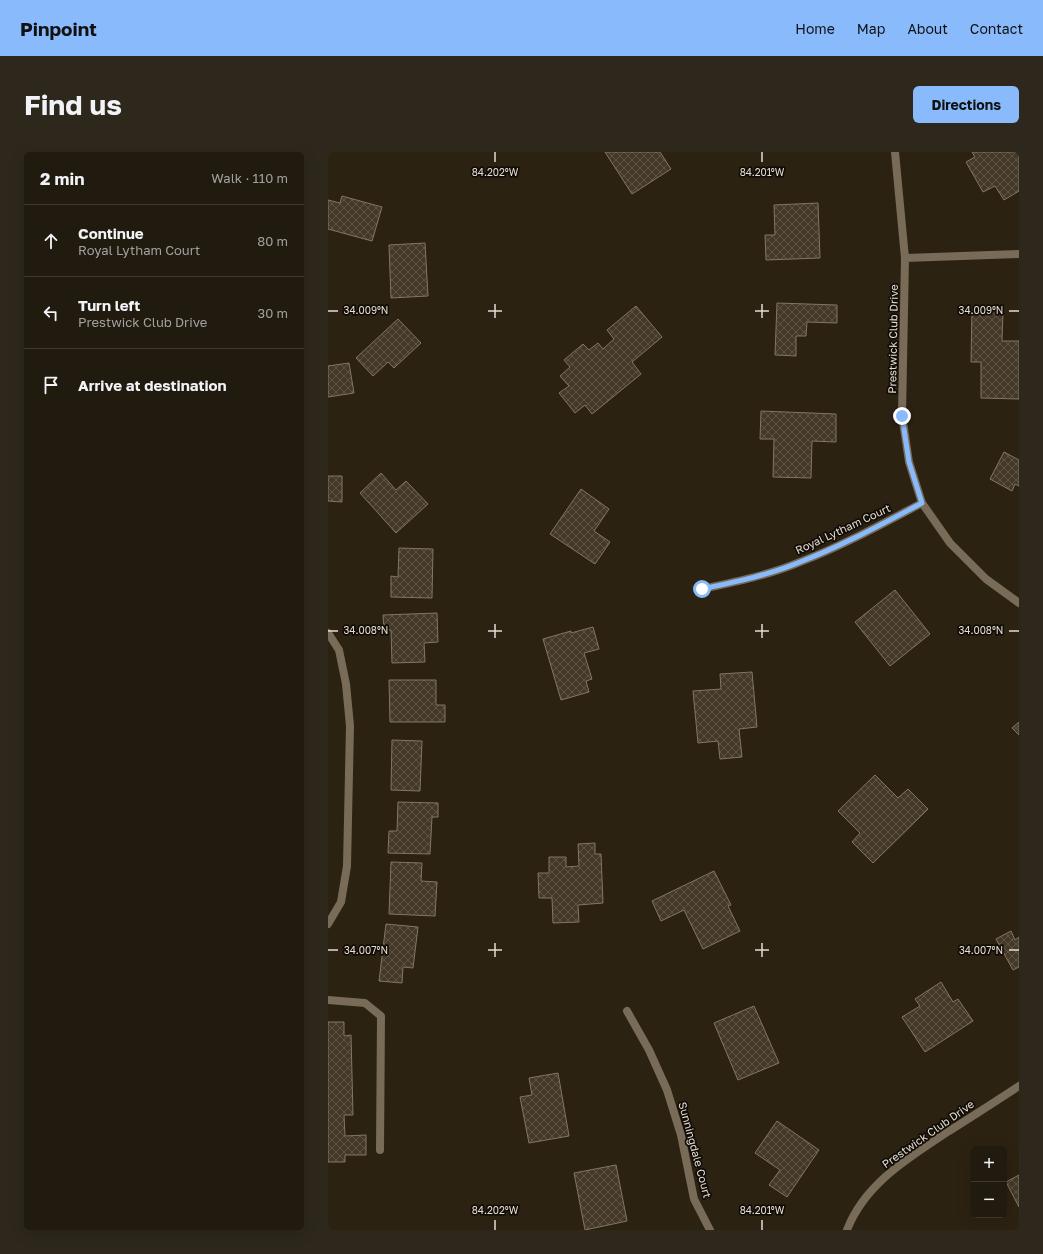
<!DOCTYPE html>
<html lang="en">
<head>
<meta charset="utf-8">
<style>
  :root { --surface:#211a0e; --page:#2d271c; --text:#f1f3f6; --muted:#a2a19e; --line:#3e382e; --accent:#88bafc }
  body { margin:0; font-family:"Golos Text",sans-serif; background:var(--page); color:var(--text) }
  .controls { position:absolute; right:12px; bottom:12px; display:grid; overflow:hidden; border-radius:6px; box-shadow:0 4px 16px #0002 }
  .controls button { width:36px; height:36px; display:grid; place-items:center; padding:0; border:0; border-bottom:1px solid var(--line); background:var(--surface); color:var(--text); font:20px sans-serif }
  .stop { position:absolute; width:12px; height:12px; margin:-9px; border:3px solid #88bafc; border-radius:50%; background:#fff }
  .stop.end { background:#88bafc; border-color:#fff; box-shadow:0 1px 4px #0008 }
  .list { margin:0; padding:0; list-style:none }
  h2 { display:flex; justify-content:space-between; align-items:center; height:52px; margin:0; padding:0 16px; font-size:17px }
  h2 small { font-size:13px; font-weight:400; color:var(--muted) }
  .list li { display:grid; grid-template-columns:26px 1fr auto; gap:12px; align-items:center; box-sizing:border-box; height:72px; padding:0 16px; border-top:1px solid var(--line) }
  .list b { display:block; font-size:15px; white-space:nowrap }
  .list p { margin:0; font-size:13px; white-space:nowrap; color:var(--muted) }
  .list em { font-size:13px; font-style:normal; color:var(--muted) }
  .icon { flex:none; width:22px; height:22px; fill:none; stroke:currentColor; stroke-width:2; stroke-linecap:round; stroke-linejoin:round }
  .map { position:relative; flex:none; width:691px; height:1078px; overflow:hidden; border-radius:6px }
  header { display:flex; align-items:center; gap:24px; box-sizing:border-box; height:56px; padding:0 20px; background:var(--accent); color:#111 }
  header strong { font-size:19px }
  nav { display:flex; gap:22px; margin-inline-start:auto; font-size:14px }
  .intro { display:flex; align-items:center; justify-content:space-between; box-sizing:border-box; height:96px; padding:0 24px }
  h1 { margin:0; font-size:28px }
  .button { padding:10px 18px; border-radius:6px; background:var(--accent); color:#111; font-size:14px; font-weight:700 }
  main { display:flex; gap:24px; padding:0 24px }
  aside { flex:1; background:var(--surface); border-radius:6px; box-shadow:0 4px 16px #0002 }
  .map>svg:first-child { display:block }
  .building { fill:url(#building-cross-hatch); stroke:#837664 }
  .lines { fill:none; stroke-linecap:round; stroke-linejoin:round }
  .minor { stroke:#786b58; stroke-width:8 }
  .route { stroke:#88bafc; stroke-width:5 }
  .ticks { fill:none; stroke:#e4ddd3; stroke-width:1.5 }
  .labels { text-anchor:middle; stroke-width:3.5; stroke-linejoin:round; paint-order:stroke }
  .street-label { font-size:11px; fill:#e4ddd3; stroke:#110c06 }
  .ticks-label { font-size:10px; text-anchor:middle; fill:#e4ddd3; stroke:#110c06; stroke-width:3.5; stroke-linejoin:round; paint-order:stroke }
</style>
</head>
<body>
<header>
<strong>Pinpoint</strong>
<nav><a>Home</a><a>Map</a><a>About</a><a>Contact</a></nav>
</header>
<div class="intro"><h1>Find us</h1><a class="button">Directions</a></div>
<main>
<aside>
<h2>2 min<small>Walk · 110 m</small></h2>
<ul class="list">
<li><svg class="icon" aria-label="ahead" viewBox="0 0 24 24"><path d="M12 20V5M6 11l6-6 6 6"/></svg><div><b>Continue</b><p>Royal Lytham Court</p></div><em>80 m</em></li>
<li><svg class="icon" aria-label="left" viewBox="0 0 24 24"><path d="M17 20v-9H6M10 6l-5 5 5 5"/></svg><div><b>Turn left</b><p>Prestwick Club Drive</p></div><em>30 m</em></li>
<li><svg class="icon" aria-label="arrive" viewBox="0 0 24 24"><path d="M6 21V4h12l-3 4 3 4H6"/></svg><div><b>Arrive at destination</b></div></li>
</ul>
</aside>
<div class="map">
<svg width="691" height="1078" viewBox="0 0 691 1078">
  <defs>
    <pattern id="building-cross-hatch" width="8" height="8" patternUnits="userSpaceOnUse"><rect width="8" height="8" fill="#443828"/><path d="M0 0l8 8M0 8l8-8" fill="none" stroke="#5f5446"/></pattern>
  </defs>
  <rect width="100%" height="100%" fill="#2c2212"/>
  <path class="building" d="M277 0H332L343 17 304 42Z
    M644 0H691V39L676 48 667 34 655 40 638 10 647 5Z
    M14 44 54 55 44 89 0 77V48L12 51Z
    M490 51 492 106 438 108 437 83H447L446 53Z
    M97 91 100 144 63 146 61 93Z
    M449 151 509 153V171L479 170 478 184H468V204L447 203Z
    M308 154 334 185 304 210 313 222 264 262 257 253 247 261 231 241 241 234 232 224 242 215 236 208 255 192 261 198 270 191 275 197 286 187 279 178Z
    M644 158 675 159 674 189H691V247L653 246V210H643Z
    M70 167 93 191 66 216 60 210 45 224 28 206Z
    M21 211 26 241 0 245V214Z
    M433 259 508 262V290L484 289 483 326 445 325 446 287H432Z
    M676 300 691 308V334L687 332 684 339 662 327Z
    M53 321 68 338 78 329 100 352 68 381 32 341Z
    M0 324H14V350L0 349Z
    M253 337 281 357 266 379 282 390 267 412 222 382Z
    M71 396 105 397 104 446 63 445V424L70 425Z
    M567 438 602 482 562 514 527 470Z
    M109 461 110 490 96 491 97 510 64 511 63 478H56L55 463Z
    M265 475 271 497 256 501 264 527 258 529 261 540 233 548 215 487 243 479V481Z
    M424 520 429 575 411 577 414 605 392 607 390 589 370 591 365 539 393 537 392 522Z
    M61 528H108V553H117V570H62Z
    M691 570V583L684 576Z
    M64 588 94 589 92 639 63 638Z
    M547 623 570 646 580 637 600 657 545 711 524 690 532 681 510 659Z
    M70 650 110 651V665H104L102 702 60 701 61 679H69Z
    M267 691V702H273L275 751 250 753 251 770 225 771 224 746H211L210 721H221V705H238V715L251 714 250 692Z
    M63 710 94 711 93 729 109 730 107 764 61 762Z
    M386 719 403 753 400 754 412 779 375 797 356 758 333 769 324 749Z
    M58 772 90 775 85 816 75 815 74 831 51 829Z
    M683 779 687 788 691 785V815L685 818 668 787Z
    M613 830 625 850 630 847 645 869 597 900 574 865 592 854 587 847Z
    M426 854 451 911 410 928 386 871Z
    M0 870H16V884L23 883 25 963H16L17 984 38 983V1003H17V1010H0Z
    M230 921 241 984 201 991 192 945 204 943 201 926Z
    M449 969 491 998 459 1045 441 1033 452 1018 427 1001Z
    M288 1013 299 1069 257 1078 246 1021Z
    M691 1023V1055L678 1030Z"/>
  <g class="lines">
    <path class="minor" d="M567 0 577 106 574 263 581 310 594 351 622 391 658 427 691 451
      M577 106 691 102
      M374 437C407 430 441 423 472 410 514 394 554 372 594 351
      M0 481 11 498 18 532 22 574 19 714 13 750 0 772
      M0 848 37 851 53 864 52 998
      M299 859 321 898 339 938 353 983 366 1047 382 1078
      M519 1078C537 1031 582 1005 621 979 645 964 668 949 691 934"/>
  </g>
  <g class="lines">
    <path class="route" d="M374 437C407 430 441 423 472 410 514 394 554 372 594 351L581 310 574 264"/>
  </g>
  <path class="ticks" d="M167 0V10M434 0V10M167 152V166M434 152V166M0 159H10M160 159H174M427 159H441M681 159H691M167 472V486M434 472V486M0 479H10M160 479H174M427 479H441M681 479H691M167 791V805M434 791V805M0 798H10M160 798H174M427 798H441M681 798H691M167 1068V1078M434 1068V1078"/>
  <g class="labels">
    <g class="street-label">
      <text transform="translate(565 187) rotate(-89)" y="4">Prestwick Club Drive</text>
      <text transform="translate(515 377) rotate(-25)" y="4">Royal Lytham Court</text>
      <text transform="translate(600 982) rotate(-35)" y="4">Prestwick Club Drive</text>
      <text transform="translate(367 998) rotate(75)" y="4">Sunningdale Court</text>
    </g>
  </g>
  <g class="ticks-label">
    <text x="167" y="24">84.202°W</text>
    <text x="434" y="24">84.201°W</text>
    <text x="38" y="162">34.009°N</text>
    <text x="653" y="162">34.009°N</text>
    <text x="38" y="482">34.008°N</text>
    <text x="653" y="482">34.008°N</text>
    <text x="38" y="802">34.007°N</text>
    <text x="653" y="802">34.007°N</text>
    <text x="167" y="1062">84.202°W</text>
    <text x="434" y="1062">84.201°W</text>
  </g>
</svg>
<div class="controls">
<button>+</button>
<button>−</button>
</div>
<div class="stop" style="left:374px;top:437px"></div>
<div class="stop end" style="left:574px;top:264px"></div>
</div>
</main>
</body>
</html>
